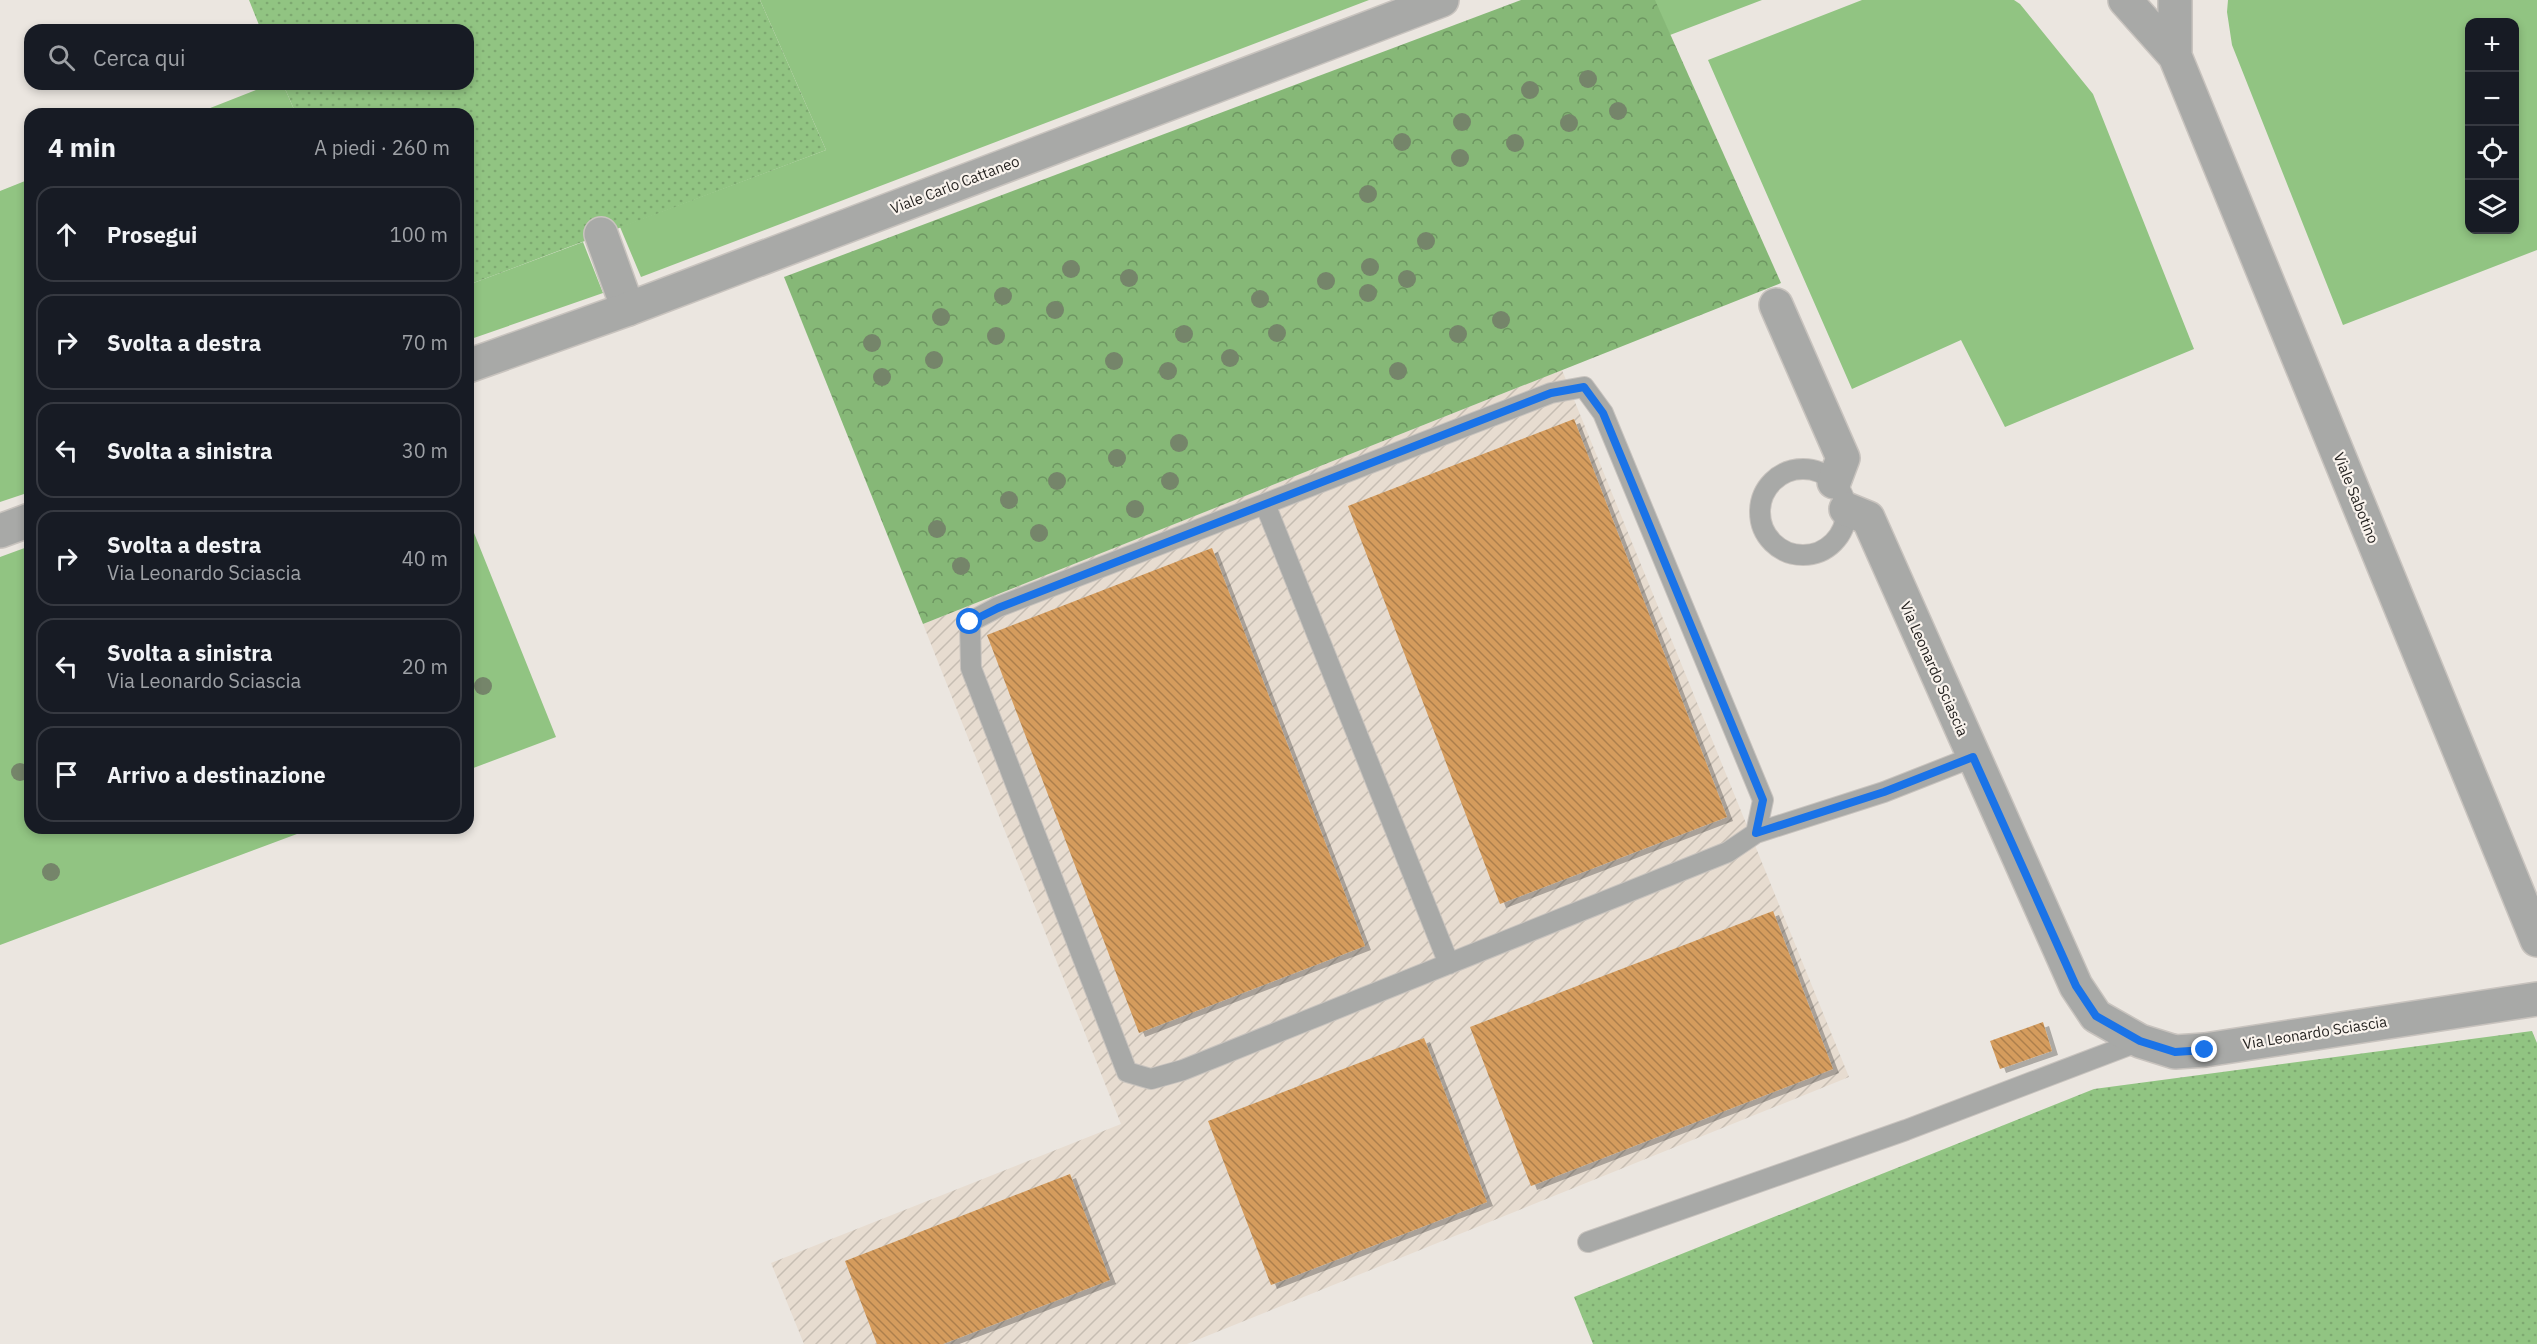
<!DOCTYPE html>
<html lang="it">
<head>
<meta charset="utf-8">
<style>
  :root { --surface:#171b24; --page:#20242c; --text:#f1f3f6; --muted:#9ea1a6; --line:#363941 }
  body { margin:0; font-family:"IBM Plex Sans",sans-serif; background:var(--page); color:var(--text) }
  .controls { position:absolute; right:18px; top:18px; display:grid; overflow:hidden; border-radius:12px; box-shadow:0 3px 9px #0003 }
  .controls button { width:54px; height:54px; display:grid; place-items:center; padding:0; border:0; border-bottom:2px solid var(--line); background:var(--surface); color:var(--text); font:30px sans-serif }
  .stop { position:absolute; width:18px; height:18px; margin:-14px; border:4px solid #1a73e8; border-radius:50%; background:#fff }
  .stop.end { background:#1a73e8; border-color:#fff; box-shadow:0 2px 6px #0008 }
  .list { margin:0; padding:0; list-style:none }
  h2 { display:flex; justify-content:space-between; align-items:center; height:78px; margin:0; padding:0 24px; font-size:26px }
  h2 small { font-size:20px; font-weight:400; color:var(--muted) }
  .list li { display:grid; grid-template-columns:39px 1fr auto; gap:18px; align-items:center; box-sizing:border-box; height:96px; margin:0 12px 12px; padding:0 12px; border:2px solid var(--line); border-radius:18px }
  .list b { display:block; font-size:22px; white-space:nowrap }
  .list p { margin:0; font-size:20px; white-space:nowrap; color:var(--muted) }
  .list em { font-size:20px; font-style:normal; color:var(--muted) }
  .icon { flex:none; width:33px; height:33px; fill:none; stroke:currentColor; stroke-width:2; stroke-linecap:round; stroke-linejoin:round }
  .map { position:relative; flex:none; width:2537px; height:1344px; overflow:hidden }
  .search { position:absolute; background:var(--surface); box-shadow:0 3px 9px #0003; left:24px; top:24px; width:450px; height:66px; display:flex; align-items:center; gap:15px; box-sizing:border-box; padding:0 21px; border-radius:18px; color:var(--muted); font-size:22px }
  .panel { position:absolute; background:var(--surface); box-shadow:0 3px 9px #0003; left:24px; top:108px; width:450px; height:726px; border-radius:18px }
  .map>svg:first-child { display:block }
  .industrial { fill:url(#industrial-furrows) }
  .grass { fill:#91c482; fill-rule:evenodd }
  .forest { fill:url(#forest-crowns) }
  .park { fill:url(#park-dots) }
  .building { fill:url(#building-back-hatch); filter:url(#shadow) }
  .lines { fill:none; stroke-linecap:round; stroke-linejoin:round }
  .service-casing { stroke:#c8c3be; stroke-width:22 }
  .minor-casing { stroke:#c8c3be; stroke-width:36 }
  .tertiary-casing { stroke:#c8c3be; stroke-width:36 }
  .service { stroke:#a8a9a7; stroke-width:20 }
  .minor { stroke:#a8a9a7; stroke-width:33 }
  .tertiary { stroke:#a8a9a7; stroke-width:33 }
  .tree { fill:#75856a }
  .route { stroke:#1a73e8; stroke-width:8 }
  .labels { text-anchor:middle; stroke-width:4.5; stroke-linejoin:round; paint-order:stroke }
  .street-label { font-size:15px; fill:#262422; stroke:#f9f3ed }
</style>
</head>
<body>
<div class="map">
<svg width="2537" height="1344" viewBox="0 0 2537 1344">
  <defs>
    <pattern id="industrial-furrows" width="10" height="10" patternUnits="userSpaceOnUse" patternTransform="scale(1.5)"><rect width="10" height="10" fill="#e7dcd0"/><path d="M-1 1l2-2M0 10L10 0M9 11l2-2" fill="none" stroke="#c6bdb2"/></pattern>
    <pattern id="forest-crowns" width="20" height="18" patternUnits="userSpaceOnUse" patternTransform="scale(1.5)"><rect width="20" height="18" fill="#86b877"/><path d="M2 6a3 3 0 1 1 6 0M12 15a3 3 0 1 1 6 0" fill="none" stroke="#6d9561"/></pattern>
    <pattern id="park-dots" width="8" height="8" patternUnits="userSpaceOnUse" patternTransform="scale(1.5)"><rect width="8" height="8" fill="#91c482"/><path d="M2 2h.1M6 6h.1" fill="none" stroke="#7da870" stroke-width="1.8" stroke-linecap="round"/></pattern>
    <pattern id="building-back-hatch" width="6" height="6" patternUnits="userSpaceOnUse" patternTransform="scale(1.5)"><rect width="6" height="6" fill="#d59c5d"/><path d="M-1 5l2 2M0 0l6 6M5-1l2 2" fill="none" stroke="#ad7f4c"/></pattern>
    <filter id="shadow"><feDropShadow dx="6" dy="4" stdDeviation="0" flood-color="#0004"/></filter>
  </defs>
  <rect width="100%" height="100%" fill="#ebe6e0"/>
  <path class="industrial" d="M1562 370 1849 1077 1187 1344H804L771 1263 1121 1124 923 624Z"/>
  <path class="grass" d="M760 0H1369L641 277 620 227 826 150Z
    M1654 0H1762L1670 35Z
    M1862 0H2014L2020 4 2093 94 2194 349 2005 427 1961 340 1852 389 1708 60Z
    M2228 0H2537V250L2343 325 2232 45 2227 12ZM2470 22H2514V230H2470Z
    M271 84H283L296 114H195Z
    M30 179V492L0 502V191Z
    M583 242 603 293 468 340V285Z
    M468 518 556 737 468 770Z
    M30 546V828H313L0 945V557Z"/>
  <path class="forest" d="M1521 0H1655L1781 283 923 624 784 277Z"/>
  <path class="park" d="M249 0H760L826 150 468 285V114H296L283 84H468V30H261Z
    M2532 1031 2537 1043V1344H1593L1574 1297 2094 1089Z"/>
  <path class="building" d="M1574 419 1727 817 1500 904 1348 506Z
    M1212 548 1365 946 1139 1033 987 635Z
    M1773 911 1833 1069 1531 1186 1470 1027Z
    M2043 1022 2052 1051 2000 1069 1990 1041Z
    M1424 1038 1487 1202 1271 1285 1208 1121Z
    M1070 1174 1110 1280 943 1344H877L845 1261Z"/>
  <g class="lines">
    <g class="service-casing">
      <path id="service" d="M1584 387 1603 413 1763 800 1756 833 1728 852 1183 1070 1151 1079 1127 1072 971 668 970 622 998 607 1551 393Z
        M1760 512a43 43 0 1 1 86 0a43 43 0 1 1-86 0Z
        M1265 504 1449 964
        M1756 833 1884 792 1973 757
        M1588 1242 1906 1130 2140 1041"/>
    </g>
    <g class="minor-casing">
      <path id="minor" d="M601 234 628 309
        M1776 305 1843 458 1834 482
        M1846 509 1868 518 2076 986 2096 1016 2140 1041 2175 1052 2205 1050 2537 999"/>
    </g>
    <g class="tertiary-casing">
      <path id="tertiary" d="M2125 0 2175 56 2537 940
        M2175 56V0
        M468 366 628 309 1442 0
        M0 531 30 520"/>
    </g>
    <use href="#service" class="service"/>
    <use href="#minor" class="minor"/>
    <use href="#tertiary" class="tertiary"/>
  </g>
  <g class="tree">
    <circle cx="1588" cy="79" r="9"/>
    <circle cx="1530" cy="90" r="9"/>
    <circle cx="1618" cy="111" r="9"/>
    <circle cx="1462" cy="122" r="9"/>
    <circle cx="1569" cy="123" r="9"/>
    <circle cx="1402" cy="142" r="9"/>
    <circle cx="1515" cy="143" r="9"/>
    <circle cx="1460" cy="158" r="9"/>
    <circle cx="1368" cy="194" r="9"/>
    <circle cx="1426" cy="241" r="9"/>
    <circle cx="1370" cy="267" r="9"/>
    <circle cx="1071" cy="269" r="9"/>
    <circle cx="1129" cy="278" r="9"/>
    <circle cx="1407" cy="279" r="9"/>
    <circle cx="1326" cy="281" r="9"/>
    <circle cx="1368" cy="293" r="9"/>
    <circle cx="1003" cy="296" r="9"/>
    <circle cx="1260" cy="299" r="9"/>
    <circle cx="1055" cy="310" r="9"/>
    <circle cx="941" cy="317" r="9"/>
    <circle cx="1501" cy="320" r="9"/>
    <circle cx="1277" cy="333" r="9"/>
    <circle cx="1184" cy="334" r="9"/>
    <circle cx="1458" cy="334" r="9"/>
    <circle cx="996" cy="336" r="9"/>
    <circle cx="872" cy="343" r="9"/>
    <circle cx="1230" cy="358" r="9"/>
    <circle cx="934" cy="360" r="9"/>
    <circle cx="1114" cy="361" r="9"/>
    <circle cx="1168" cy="371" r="9"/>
    <circle cx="1398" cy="371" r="9"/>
    <circle cx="882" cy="377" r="9"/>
    <circle cx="1179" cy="443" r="9"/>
    <circle cx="1117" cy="458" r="9"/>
    <circle cx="1057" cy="481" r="9"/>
    <circle cx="1170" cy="481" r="9"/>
    <circle cx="1009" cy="500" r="9"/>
    <circle cx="1135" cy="509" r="9"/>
    <circle cx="937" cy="529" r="9"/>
    <circle cx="1039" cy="533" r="9"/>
    <circle cx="961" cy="566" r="9"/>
    <circle cx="483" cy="686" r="9"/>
    <circle cx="20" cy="772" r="9"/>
    <circle cx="51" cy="872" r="9"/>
  </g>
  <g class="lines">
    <path class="route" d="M970 622 998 608 1551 393 1584 387 1603 413 1763 800 1756 833 1884 792 1973 757 2076 986 2096 1016 2140 1041 2175 1052 2205 1050"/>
  </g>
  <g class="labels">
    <g class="street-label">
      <text transform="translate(955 185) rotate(-21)" y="5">Viale Carlo Cattaneo</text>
      <text transform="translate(2356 498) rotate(68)" y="5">Viale Sabotino</text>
      <text transform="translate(1934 669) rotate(66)" y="5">Via Leonardo Sciascia</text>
      <text transform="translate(2315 1033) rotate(-9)" y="5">Via Leonardo Sciascia</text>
    </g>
  </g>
</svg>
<div class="controls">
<button>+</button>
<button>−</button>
<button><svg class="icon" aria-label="locate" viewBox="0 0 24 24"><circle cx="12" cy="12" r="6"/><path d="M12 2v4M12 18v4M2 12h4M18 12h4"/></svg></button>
<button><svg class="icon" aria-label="layers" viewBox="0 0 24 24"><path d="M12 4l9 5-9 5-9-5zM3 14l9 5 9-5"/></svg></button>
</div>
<div class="stop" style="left:970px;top:622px"></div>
<div class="stop end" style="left:2205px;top:1050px"></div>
<div class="search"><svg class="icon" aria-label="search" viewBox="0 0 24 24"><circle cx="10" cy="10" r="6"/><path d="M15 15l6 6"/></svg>Cerca qui</div>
<section class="panel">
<h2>4 min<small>A piedi · 260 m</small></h2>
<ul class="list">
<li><svg class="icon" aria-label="ahead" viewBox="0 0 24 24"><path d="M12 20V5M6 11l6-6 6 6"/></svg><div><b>Prosegui</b></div><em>100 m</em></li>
<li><svg class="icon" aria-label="right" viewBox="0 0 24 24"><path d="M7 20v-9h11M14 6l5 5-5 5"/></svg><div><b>Svolta a destra</b></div><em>70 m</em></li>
<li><svg class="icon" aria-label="left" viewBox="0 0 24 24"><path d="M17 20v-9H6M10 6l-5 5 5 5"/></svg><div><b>Svolta a sinistra</b></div><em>30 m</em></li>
<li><svg class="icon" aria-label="right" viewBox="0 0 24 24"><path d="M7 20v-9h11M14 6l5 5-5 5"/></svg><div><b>Svolta a destra</b><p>Via Leonardo Sciascia</p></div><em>40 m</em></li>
<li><svg class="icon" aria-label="left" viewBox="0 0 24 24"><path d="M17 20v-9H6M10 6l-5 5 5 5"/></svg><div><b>Svolta a sinistra</b><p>Via Leonardo Sciascia</p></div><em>20 m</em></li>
<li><svg class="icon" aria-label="arrive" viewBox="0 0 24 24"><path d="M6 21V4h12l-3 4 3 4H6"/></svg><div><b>Arrivo a destinazione</b></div></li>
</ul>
</section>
</div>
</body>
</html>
